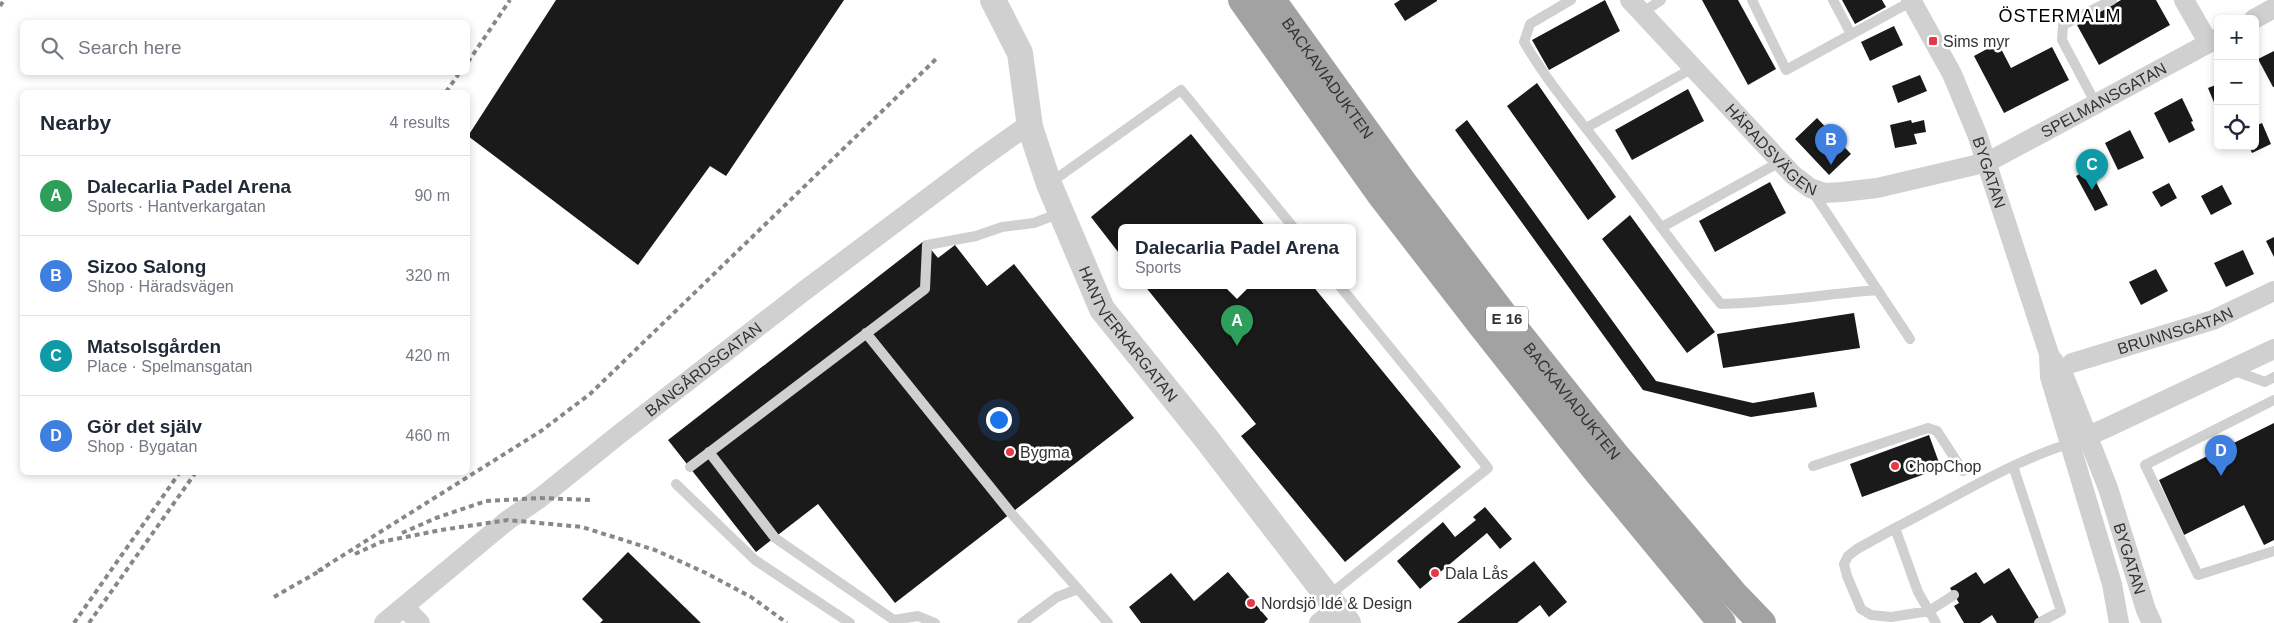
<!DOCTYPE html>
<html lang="en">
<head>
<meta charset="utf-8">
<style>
  :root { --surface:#fff; --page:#f6f6f7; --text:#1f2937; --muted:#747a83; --line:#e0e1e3; --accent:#2563eb }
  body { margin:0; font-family:Helvetica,sans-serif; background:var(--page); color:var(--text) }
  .controls { position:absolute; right:15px; top:15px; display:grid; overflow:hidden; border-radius:8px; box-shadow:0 2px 8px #0003 }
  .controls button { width:45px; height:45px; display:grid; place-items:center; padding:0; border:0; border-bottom:1px solid var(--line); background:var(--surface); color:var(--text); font:25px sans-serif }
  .you { position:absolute; left:998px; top:419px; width:18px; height:18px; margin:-12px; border:4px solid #fff; border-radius:50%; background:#1a73e8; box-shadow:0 0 0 8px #1a73e833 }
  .badge { display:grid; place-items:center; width:32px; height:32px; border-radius:50%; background:var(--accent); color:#fff; font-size:16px; font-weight:700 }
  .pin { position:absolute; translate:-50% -41px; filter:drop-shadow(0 1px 2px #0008) }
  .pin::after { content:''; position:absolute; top:26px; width:18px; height:15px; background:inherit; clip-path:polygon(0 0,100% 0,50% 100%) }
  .popup { position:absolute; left:1118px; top:224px; width:238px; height:65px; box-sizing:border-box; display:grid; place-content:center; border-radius:8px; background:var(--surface); filter:drop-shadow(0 1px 4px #0005); font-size:16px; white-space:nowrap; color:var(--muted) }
  .popup b { font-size:19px; color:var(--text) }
  .popup::after { content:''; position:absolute; left:50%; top:100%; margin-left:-10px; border:10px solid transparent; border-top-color:var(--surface) }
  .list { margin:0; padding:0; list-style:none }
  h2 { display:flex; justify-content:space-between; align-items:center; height:65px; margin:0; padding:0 20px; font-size:21px }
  h2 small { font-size:16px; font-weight:400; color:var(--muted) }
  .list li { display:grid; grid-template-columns:32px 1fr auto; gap:15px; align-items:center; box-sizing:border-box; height:80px; padding:0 20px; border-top:1px solid var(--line) }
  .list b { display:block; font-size:19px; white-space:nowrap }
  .list p { margin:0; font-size:16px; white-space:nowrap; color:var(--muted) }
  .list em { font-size:16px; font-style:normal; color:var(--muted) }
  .icon { flex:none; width:28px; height:28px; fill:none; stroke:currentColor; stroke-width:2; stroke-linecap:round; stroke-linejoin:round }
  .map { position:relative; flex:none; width:2274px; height:623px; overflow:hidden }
  .search { position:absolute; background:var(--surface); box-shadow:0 2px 8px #0003; left:20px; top:20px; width:450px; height:55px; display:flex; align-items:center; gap:12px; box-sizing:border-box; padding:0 18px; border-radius:8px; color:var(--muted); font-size:19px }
  .panel { position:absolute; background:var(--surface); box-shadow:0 2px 8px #0003; left:20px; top:90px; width:450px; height:385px; border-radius:8px }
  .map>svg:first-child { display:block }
  .building { fill:#1a1a1a }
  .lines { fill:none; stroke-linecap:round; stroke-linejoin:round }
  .service { stroke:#d0d0d0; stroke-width:10 }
  .minor { stroke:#d0d0d0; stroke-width:20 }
  .tertiary { stroke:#d0d0d0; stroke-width:26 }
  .trunk { stroke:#a2a2a2; stroke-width:28 }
  .rail { stroke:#888; stroke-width:4; stroke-dasharray:5 4; stroke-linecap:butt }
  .poi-dot { fill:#e63946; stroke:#fff; stroke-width:2 }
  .labels { text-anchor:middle; stroke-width:5; stroke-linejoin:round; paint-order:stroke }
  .shield { fill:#fff; stroke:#707070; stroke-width:1 }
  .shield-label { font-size:15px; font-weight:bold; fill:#333 }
  .poi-label { font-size:16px; fill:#333; stroke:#fff; text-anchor:start }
  .street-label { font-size:16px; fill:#333; stroke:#fff }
  .neighbourhood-label { font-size:18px; letter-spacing:1px; fill:#000; stroke:#fff }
</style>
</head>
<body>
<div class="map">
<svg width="2274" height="623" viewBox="0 0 2274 623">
  <rect width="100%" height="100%" fill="#fff"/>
  <path class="building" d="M556 0H844L726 176 710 166 638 265 468 136Z
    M1400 0H1437V1L1405 21 1394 4Z
    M1605 0 1620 31 1549 70 1532 40Z
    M1702 0H1738L1776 69 1748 85Z
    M1842 0H1882L1886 7 1855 24Z
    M2121 0H2156L2170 25 2099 65 2077 25Z
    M1894 26 1903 45 1870 61 1861 42Z
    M1998 43 2011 68 2052 47 2069 80 2004 113 1974 56Z
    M2274 51V87H2273L2258 59Z
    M1920 75 1927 91 1898 103 1892 86Z
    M1537 83 1616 197 1588 220 1507 106Z
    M2218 84V112L2208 88Z
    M1688 89 1704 121 1632 160 1615 130Z
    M2182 98 2193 121 2191 122 2195 130 2169 143 2154 113Z
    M1817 118 1851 154 1829 175 1795 139Z
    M1467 120 1656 381 1753 403 1814 392 1817 407 1751 417 1643 390 1455 130Z
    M1911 120 1912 123 1924 120 1926 132 1914 134 1917 144 1895 148 1890 125Z
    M2262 123 2271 144 2252 153 2249 146H2255V126Z
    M2130 130 2144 158 2118 170 2105 143Z
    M1191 134 1266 227H1122V257L1091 217Z
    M2089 169 2108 205 2095 211 2076 176Z
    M1770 182 1786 213 1715 252 1699 221Z
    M2169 183 2177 198 2161 207 2152 192Z
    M2222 185 2232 204 2211 215 2201 196Z
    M1630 215 1715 332 1687 353 1602 239Z
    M2274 237V257L2266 241Z
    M924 241 938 258 955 245 987 286 1014 264 1134 418 895 603 818 504 756 552 668 440Z
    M2243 250 2254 274 2226 287 2214 263Z
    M2156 269 2168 291 2141 305 2129 282Z
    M1144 285H1312L1461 467 1345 562 1241 436 1256 424Z
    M1854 313 1860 348 1723 368 1717 334Z
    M2274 423V540L2264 545 2244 505 2184 535 2159 480Z
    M1929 435 1941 468 1862 497 1850 464Z
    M1485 507 1512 539 1500 549 1487 533 1420 589 1397 561 1443 522 1455 537 1476 520 1473 517Z
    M628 552 701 623H600L603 620 582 599Z
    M1534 561 1567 602 1549 617 1540 605 1517 623H1457Z
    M2009 568 2042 623H1997L1992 615 1980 623H1964L1954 606 1959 603 1950 588 1976 572 1984 584Z
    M1228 572 1268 619 1264 623H1141L1129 607 1171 573 1194 601Z"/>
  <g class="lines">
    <path class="service" d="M1571 0 1530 24 1524 42C1551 88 1587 128 1619 171 1653 215 1685 261 1721 304 1774 303 1825 294 1878 290
      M1752 0 1786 70 1912 1
      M1833 0 1851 34
      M1642 13 1661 0
      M2096 104 2062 40 2063 25 2112 0
      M1586 128 1693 68
      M1050 183 1181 90 1293 227
      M1812 191 1910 339
      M1662 227 1780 162
      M866 333 1011 513 1108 623
      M2232 370 2265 382 2274 377
      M2274 400 2145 465 2198 575 2274 551
      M709 452 775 538 894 620 918 616 935 623
      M1813 466 1928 428 1937 431 1963 471
      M2013 466 2061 611 2039 623
      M690 467 925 289 927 245 976 236 1002 227 1034 223 1060 213
      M676 484 755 560 850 623
      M1895 528 1857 549 1848 556 1844 564 1847 576 1861 609 1871 615 1891 617 1929 611 1954 595
      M1328 596 1488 468 1339 285
      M1022 623 1057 597 1078 589
      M1936 623 1918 592 1895 528C1952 499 2008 463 2068 444"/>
    <g class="minor">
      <path id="s1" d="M1630 0 1793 175 1810 188 1824 193 1842 192 1877 188 1988 162 2218 38"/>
      <path id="s2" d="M1911 0 1952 74 1977 134 2049 354 2050 377 2112 584 2119 623"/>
      <path d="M2184 0 2208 42"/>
      <path d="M2254 19 2274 8"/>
      <path id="s3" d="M2049 355 2063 374 2108 488 2146 610 2152 623"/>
      <path id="s4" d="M2072 363 2213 320 2274 291"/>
      <path d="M2075 441 2104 429 2274 349"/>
      <path d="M404 607 420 623"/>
      <path id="s5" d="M384 623 508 520 540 498 617 436 804 291 980 159 1021 130 1030 127"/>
      <path d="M1319 623 1336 609"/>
    </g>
    <path class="tertiary" id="s6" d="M993 0 1020 53 1030 127 1049 184 1102 309 1205 437 1348 623"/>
    <g class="trunk">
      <path d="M1242 0 1380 194 1482 326 1595 469 1722 623"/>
      <path id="s7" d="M1272 0 1402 181 1503 314 1614 453 1735 595 1762 623"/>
    </g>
    <path class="rail" d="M0 6 4 0
      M468 62 510 0
      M446 92 460 72
      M402 533 436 518 486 501 540 498 591 500
      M355 554 381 542 441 530 508 520 582 527 655 550 706 573 751 597 787 623
      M318 571 541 431 590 394 936 59
      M274 597 323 569
      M74 623 180 472
      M89 623 196 472"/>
  </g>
  <g class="poi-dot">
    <rect x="1928" y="36" width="10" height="10" rx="2.5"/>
    <circle cx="1010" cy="452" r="5"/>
    <circle cx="1895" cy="466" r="5"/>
    <circle cx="1435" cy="573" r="5"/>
    <circle cx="1251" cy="603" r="5"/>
  </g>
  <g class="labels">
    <rect class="shield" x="1486" y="306.5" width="42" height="25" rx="4"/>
    <g class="shield-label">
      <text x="1507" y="324">E 16</text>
    </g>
    <g class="poi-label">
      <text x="1943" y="47">Sims myr</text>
      <text x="1020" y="458">Bygma</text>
      <text x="1905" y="472">ChopChop</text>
      <text x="1445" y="579">Dala Lås</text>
      <text x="1261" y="609">Nordsjö Idé &amp; Design</text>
    </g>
    <g class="street-label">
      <text dy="6" stroke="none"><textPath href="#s7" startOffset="96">BACKAVIADUKTEN</textPath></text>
      <text dy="6" stroke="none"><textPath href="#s1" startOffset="574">SPELMANSGATAN</textPath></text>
      <text dy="6" stroke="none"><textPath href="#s1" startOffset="206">HÄRADSVÄGEN</textPath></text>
      <text dy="6" stroke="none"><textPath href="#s2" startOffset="190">BYGATAN</textPath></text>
      <text dy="6" stroke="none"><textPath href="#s4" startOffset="108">BRUNNSGATAN</textPath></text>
      <text dy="6" stroke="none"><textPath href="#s6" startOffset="365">HANTVERKARGATAN</textPath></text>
      <text dy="6" stroke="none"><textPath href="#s5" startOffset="408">BANGÅRDSGATAN</textPath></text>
      <text dy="6" stroke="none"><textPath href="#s7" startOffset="501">BACKAVIADUKTEN</textPath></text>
      <text dy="6" stroke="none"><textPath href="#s3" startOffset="220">BYGATAN</textPath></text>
    </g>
    <g class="neighbourhood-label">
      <text x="2060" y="22">ÖSTERMALM</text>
    </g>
  </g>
</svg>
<div class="controls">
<button>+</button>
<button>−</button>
<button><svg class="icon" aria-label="locate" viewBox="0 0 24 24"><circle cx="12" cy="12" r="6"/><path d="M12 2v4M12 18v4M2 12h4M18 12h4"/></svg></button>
</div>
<div class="you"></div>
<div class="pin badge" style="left:1237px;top:346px;background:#2e9e5b">A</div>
<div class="popup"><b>Dalecarlia Padel Arena</b>Sports</div>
<div class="pin badge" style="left:1831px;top:165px;background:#3f7fe0">B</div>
<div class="pin badge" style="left:2092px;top:190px;background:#0f9aa8">C</div>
<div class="pin badge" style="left:2221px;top:476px;background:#3f7fe0">D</div>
<div class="search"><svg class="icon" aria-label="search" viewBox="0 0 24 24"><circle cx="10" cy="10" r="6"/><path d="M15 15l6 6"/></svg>Search here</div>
<section class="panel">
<h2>Nearby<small>4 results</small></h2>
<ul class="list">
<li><span class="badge" style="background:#2e9e5b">A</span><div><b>Dalecarlia Padel Arena</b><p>Sports · Hantverkargatan</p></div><em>90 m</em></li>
<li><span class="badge" style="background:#3f7fe0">B</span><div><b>Sizoo Salong</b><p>Shop · Häradsvägen</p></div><em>320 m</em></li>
<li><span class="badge" style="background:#0f9aa8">C</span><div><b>Matsolsgården</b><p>Place · Spelmansgatan</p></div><em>420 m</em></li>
<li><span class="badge" style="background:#3f7fe0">D</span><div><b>Gör det själv</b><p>Shop · Bygatan</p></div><em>460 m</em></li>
</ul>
</section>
</div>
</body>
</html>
